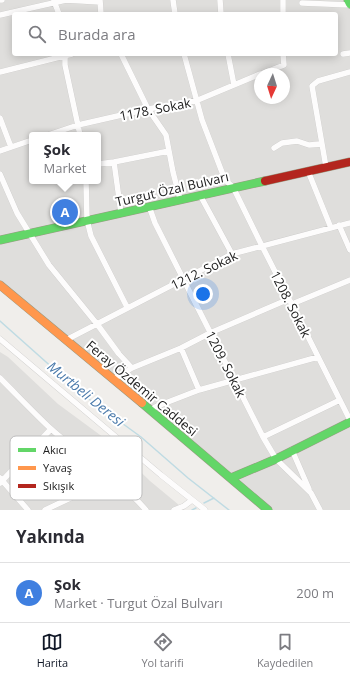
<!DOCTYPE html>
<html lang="tr">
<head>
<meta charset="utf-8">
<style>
  :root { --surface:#fff; --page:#f2f2f3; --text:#2b2b33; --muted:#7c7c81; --line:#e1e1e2; --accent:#111827 }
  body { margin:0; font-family:"Open Sans",sans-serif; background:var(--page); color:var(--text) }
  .compass { position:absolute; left:254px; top:68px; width:36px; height:36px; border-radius:50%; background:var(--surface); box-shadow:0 2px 10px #0003; rotate:184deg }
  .you { position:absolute; left:203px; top:294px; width:14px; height:14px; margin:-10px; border:3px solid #fff; border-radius:50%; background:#1a73e8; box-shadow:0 0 0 6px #1a73e833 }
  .badge { display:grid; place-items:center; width:26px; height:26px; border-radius:50%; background:var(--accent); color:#fff; font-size:13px; font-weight:700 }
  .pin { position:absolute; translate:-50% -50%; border:2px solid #fff; box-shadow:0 1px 4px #0006 }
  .popup { position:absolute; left:29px; top:132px; width:72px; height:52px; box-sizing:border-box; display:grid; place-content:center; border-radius:4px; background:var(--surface); filter:drop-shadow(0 1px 3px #0005); font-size:13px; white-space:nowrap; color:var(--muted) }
  .popup b { font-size:15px; color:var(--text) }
  .popup::after { content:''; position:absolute; left:50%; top:100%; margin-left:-8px; border:8px solid transparent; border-top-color:var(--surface) }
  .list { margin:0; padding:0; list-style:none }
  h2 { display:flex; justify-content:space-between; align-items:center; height:52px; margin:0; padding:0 16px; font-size:17px }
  h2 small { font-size:13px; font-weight:400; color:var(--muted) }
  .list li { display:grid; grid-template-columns:26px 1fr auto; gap:12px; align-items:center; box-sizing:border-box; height:60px; padding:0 16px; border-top:1px solid var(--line) }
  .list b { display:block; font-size:15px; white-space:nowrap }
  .list p { margin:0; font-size:13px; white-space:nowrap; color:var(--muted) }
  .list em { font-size:13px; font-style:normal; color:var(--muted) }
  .icon { flex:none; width:22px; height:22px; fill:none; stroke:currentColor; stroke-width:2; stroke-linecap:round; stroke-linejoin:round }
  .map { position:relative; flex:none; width:350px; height:510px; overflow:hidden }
  .search { position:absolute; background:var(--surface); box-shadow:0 2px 10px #0003; left:12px; right:12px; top:12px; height:44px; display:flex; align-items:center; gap:10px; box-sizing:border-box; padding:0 14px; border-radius:4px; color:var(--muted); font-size:15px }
  .sheet { height:112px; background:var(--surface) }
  nav { display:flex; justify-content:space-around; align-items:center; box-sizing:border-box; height:56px; border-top:1px solid var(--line); background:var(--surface); font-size:11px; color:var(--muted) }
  nav a { display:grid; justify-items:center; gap:2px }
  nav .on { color:var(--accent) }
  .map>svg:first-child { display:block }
  .residential { fill:#dfdedc; fill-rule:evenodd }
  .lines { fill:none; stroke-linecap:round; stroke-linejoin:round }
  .stream { stroke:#bfdbe3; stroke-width:1.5 }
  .street-casing { stroke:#c9c8c7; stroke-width:6 }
  .fast-casing { stroke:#999a82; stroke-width:9 }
  .slow-casing { stroke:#999a82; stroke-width:9 }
  .jam-casing { stroke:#999a82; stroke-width:9 }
  .street { stroke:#fdfcfc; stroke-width:5.5 }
  .fast { stroke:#63d668; stroke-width:8 }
  .slow { stroke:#ff974d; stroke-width:8 }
  .jam { stroke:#b3261e; stroke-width:8 }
  .labels { text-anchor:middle; stroke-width:4; stroke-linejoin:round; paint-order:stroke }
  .street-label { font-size:13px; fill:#222; stroke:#fff }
  .water-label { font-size:14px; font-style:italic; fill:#4a7aab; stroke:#fff }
  .key { fill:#fff; stroke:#bdbdbd; stroke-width:1 }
  .key-label { font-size:11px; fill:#222 }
</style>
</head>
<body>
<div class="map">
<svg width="350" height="510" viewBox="0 0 350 510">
  <rect width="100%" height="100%" fill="#f0eeeb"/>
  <path class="residential" d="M0 0H350V510H268L0 285ZM14 14H336V54H14ZM260 74H284V98H260ZM32 135H98V181H32Z
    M0 352 8 357 58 404 111 443 150 481 185 510H0Z"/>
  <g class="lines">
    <path class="stream" d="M0 321 82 394 141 437 188 478 229 510
      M204 503 214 498
      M192 510 196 508"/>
    <g class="street-casing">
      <path id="street" d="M0 0H2
        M100 0 101 14
        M173 0 175 14
        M220 0 221 14
        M283 0V14
        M54 1 59 14
        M302 3 350 5
        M0 15 66 0 100 2
        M65 54V65L80 135
        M121 54 148 109 166 135 173 172 180 199
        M184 54 202 120 225 180 233 187 262 246 289 299 350 420
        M228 54 234 85
        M343 54 350 53
        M0 72 72 54
        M261 74 284 65 283 54
        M0 118 11 147
        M48 135 78 125 148 109 198 100 260 74
        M274 148 282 143 297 141 309 145 322 144
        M0 151 32 140
        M114 162 121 213
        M98 164 114 162 169 151
        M326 167 312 86 318 81 350 72
        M308 171 331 228
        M0 174 17 213 49 265 97 324 119 354 132 368
        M86 181 87 220 91 236 127 307
        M200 195 232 254
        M149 206 155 223 263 437 276 459 311 493 320 510
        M339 225 350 250
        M292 304 350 280
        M0 339 161 475 205 510
        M66 340 232 254 350 223
        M181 348 199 390
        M0 378C17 395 33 412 50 428 81 456 118 478 146 510
        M114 379 132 368 181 348 210 333 289 299
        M152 412 155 407 199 390 318 357
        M263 437 340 400
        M292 450 309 489
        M0 478 28 510
        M0 483 51 429
        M45 510 98 485 108 475
        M174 510 184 506 192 500"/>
    </g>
    <g class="fast-casing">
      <path id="fast" d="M348 0 350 4
        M0 240 265 181
        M142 403 268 510
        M231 478 276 459 350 422"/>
    </g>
    <g class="slow-casing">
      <path id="slow" d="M0 285 142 403"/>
    </g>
    <g class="jam-casing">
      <path id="jam" d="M265 181 350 162"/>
    </g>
    <use href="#street" class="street"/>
    <use href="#fast" class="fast"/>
    <use href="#slow" class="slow"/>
    <use href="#jam" class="jam"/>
  </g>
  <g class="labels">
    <g class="street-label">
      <text transform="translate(155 109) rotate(-11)" y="5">1178. Sokak</text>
      <text transform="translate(172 189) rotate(-13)" y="5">Turgut Özal Bulvarı</text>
      <text transform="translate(204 270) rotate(-26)" y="5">1212. Sokak</text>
      <text transform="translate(291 304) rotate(63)" y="5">1208. Sokak</text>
      <text transform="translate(226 364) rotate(63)" y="5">1209. Sokak</text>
      <text transform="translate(142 388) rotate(40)" y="5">Feray Özdemir Caddesi</text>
    </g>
    <g class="water-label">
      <text transform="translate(86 394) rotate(39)" y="5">Murtbeli Deresi</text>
    </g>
  </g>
  <rect x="10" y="436" width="132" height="64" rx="6" class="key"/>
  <rect x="18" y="448" width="18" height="4" fill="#63d668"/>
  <rect x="18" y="466" width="18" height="4" fill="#ff974d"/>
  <rect x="18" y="484" width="18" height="4" fill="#b3261e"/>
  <g class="key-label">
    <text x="43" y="454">Akıcı</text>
    <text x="43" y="472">Yavaş</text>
    <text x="43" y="490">Sıkışık</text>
  </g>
</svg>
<svg class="compass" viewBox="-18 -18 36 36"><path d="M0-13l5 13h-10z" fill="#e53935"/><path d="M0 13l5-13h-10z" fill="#7c7c81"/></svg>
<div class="you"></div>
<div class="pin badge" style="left:65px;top:212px;background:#3f7fe0">A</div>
<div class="popup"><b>Şok</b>Market</div>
<div class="search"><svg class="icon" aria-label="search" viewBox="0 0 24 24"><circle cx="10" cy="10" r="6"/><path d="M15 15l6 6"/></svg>Burada ara</div>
</div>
<section class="sheet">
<h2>Yakında<small></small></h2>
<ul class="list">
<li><span class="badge" style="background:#3f7fe0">A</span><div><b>Şok</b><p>Market · Turgut Özal Bulvarı</p></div><em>200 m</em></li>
</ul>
</section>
<nav>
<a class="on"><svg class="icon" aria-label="map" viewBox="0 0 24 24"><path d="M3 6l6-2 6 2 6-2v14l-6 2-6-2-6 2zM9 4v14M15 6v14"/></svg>Harita</a>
<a><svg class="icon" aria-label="directions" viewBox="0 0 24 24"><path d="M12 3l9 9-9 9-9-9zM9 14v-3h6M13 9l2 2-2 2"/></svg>Yol tarifi</a>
<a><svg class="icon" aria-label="saved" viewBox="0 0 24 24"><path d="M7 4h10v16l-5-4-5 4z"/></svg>Kaydedilen</a>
</nav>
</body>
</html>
